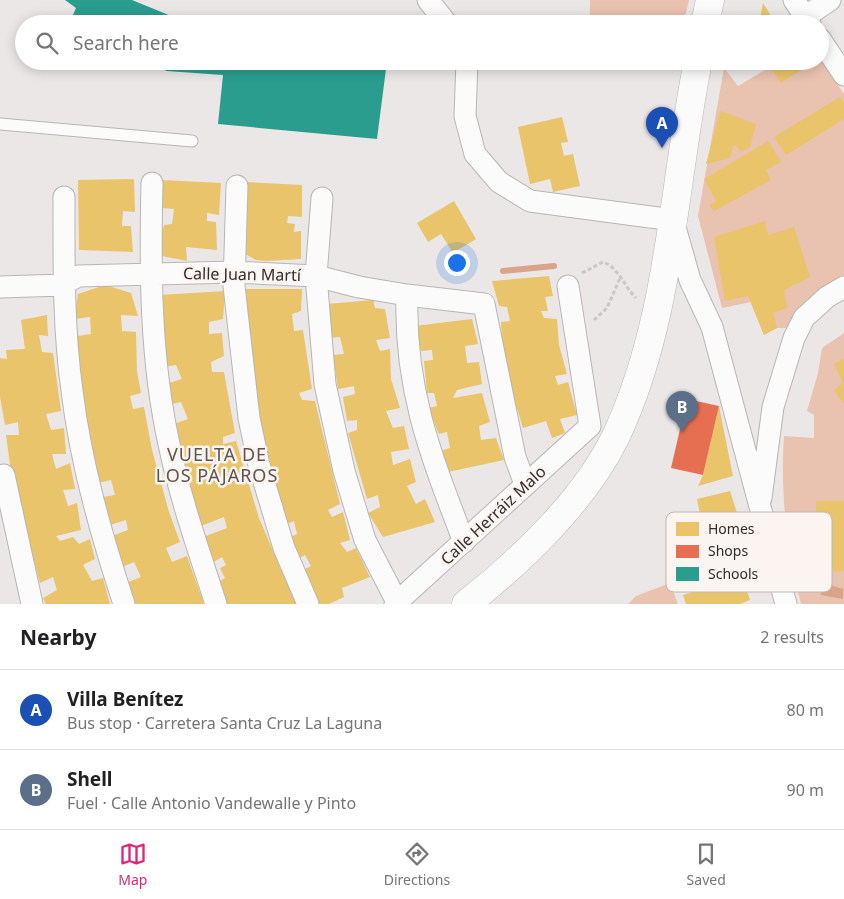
<!DOCTYPE html>
<html lang="en">
<head>
<meta charset="utf-8">
<style>
  :root { --surface:#fff; --page:#f6f6f6; --text:#202124; --muted:#757577; --line:#e0e0e0; --accent:#db2777 }
  body { margin:0; font-family:"Noto Sans",sans-serif; background:var(--page); color:var(--text) }
  .you { position:absolute; left:456px; top:262px; width:18px; height:18px; margin:-12px; border:4px solid #fff; border-radius:50%; background:#1a73e8; box-shadow:0 0 0 8px #1a73e833 }
  .badge { display:grid; place-items:center; width:32px; height:32px; border-radius:50%; background:var(--accent); color:#fff; font-size:16px; font-weight:700 }
  .pin { position:absolute; translate:-50% -41px; filter:drop-shadow(0 1px 2px #0008) }
  .pin::after { content:''; position:absolute; top:26px; width:18px; height:15px; background:inherit; clip-path:polygon(0 0,100% 0,50% 100%) }
  .list { margin:0; padding:0; list-style:none }
  h2 { display:flex; justify-content:space-between; align-items:center; height:65px; margin:0; padding:0 20px; font-size:21px }
  h2 small { font-size:16px; font-weight:400; color:var(--muted) }
  .list li { display:grid; grid-template-columns:32px 1fr auto; gap:15px; align-items:center; box-sizing:border-box; height:80px; padding:0 20px; border-top:1px solid var(--line) }
  .list b { display:block; font-size:19px; white-space:nowrap }
  .list p { margin:0; font-size:16px; white-space:nowrap; color:var(--muted) }
  .list em { font-size:16px; font-style:normal; color:var(--muted) }
  .icon { flex:none; width:28px; height:28px; fill:none; stroke:currentColor; stroke-width:2; stroke-linecap:round; stroke-linejoin:round }
  .map { position:relative; flex:none; width:844px; height:604px; overflow:hidden }
  .search { position:absolute; background:var(--surface); box-shadow:0 2px 12px #0003; left:15px; right:15px; top:15px; height:55px; display:flex; align-items:center; gap:12px; box-sizing:border-box; padding:0 18px; border-radius:28px; color:var(--muted); font-size:19px }
  .sheet { height:225px; background:var(--surface) }
  nav { display:flex; justify-content:space-around; align-items:center; box-sizing:border-box; height:70px; border-top:1px solid var(--line); background:var(--surface); font-size:14px; color:var(--muted) }
  nav a { display:grid; justify-items:center; gap:2px }
  nav .on { color:var(--accent) }
  .map>svg:first-child { display:block }
  .green { fill:#e9c2b0 }
  .water { fill:#d9a48a }
  .homes { fill:#e9c46a }
  .shops { fill:#e76f51 }
  .schools { fill:#2a9d8f }
  .lines { fill:none; stroke-linecap:round; stroke-linejoin:round }
  .stream { stroke:#d9a48a; stroke-width:6 }
  .lane-casing { stroke:#b8b5b4; stroke-width:13 }
  .street-casing { stroke:#b8b5b4; stroke-width:23 }
  .secondary-casing { stroke:#b8b5b4; stroke-width:29 }
  .path { stroke:#c9c7c7; stroke-width:3; stroke-dasharray:4 2.5; stroke-linecap:butt }
  .lane { stroke:#fcfbfb; stroke-width:11 }
  .street { stroke:#fcfbfb; stroke-width:21 }
  .secondary { stroke:#fcfbfb; stroke-width:28 }
  .labels { text-anchor:middle; stroke-width:5; stroke-linejoin:round; paint-order:stroke }
  .street-label { font-size:16px; fill:#302d2c; stroke:#fbf4f0 }
  .neighbourhood-label { font-size:18px; letter-spacing:1px; fill:#5c5653; stroke:#fbf4f0 }
  .key { fill:#fbf4f0; stroke:#beb8b5; stroke-width:1 }
  .key-label { font-size:14px; fill:#302d2c }
</style>
</head>
<body>
<div class="map">
<svg width="844" height="604" viewBox="0 0 844 604">
  <rect width="100%" height="100%" fill="#ebe7e6"/>
  <path class="green" d="M590 0H689L685 17H660L659 24H590Z
    M820 59 844 94V280L814 294 786 328H776L764 335 751 302 722 308 698 216 724 68 738 86 780 61H820Z
    M844 333V604H801C787 546 780 497 784 436L814 438V415L807 411 818 373 822 348Z
    M670 583 678 604H628L636 596Z"/>
  <path class="water" d="M824 583 843 589V599L821 595 820 587Z"/>
  <path class="homes" d="M763 3 776 24H759Z
    M766 61H801L805 67 781 83Z
    M840 97 844 103V119L786 155 774 137Z
    M720 111 756 124 750 147 741 152 734 144 730 158 706 164Z
    M562 117 568 142 561 143 564 156 573 154 580 186 553 192 550 179 530 184 518 127Z
    M768 141 781 162 766 170 771 180 714 211 709 205 716 201 704 179Z
    M134 179 135 212 123 211 122 226H131L133 252 79 250 78 180Z
    M162 180 221 183 219 215 207 213V221L216 222 217 250 186 247 187 261 162 256 158 251 164 225 172 224 174 209 162 208Z
    M244 182 302 185V217L288 216 287 223 295 224 294 232 301 231V259L267 261 256 260 245 254Z
    M454 201 476 239 453 253 441 234 428 242 417 223Z
    M765 221 768 235 794 227 810 277 784 290 787 308 773 313 777 328 764 335 748 296 725 301 714 237Z
    M549 276 553 296 545 297 548 311H541L544 318 557 319 559 345 567 374 555 376 558 385 568 382 577 415 560 419 565 433 552 438 546 421 523 428 503 362 501 322 510 321 507 307 499 306 492 281Z
    M105 285 131 293 138 316 121 315 122 331 136 332 137 371 141 393 130 396 133 409 144 407 152 450 169 512 180 542 166 548 172 562 187 556 204 604H134L126 583 141 577 134 562 122 567 112 536 128 530 126 520 110 525 103 497 115 495 111 480 98 483 85 410 77 336 91 334 90 317 74 319 78 294Z
    M246 289H302L301 311 292 314 294 331 303 330 312 389 299 393 302 400 315 401 340 504 328 510 332 517 343 512 350 540 340 543 347 552 356 548 370 577 342 588 344 597 329 604H315L303 570 311 566 305 555 298 559 291 537 297 534 294 521 284 525 249 374Z
    M225 291 223 319 209 322V334L222 333 224 356 211 362 212 372H224L235 433 223 437V444L236 441 259 518 296 604H227L218 582 225 578 220 568 226 565 222 557 212 563 203 537 227 528 224 517 201 526 189 495 174 424 188 419 181 402 168 405 165 384 182 379 176 365 164 367 159 295Z
    M373 300 375 308 385 309 390 338 376 340 380 351 390 349 391 379 400 408 386 411 393 428 404 426 409 449 391 452 393 465 410 459 416 482 407 486 416 504 425 499 435 522 383 537 368 513 380 507 378 495 367 499 348 433 357 430V420L347 421 343 397 355 394 354 386 338 389 333 355 344 354 340 337 328 338 327 304Z
    M47 315 48 336 39 335 42 352 53 353 61 411 46 414 51 430 64 428 66 454H52L56 469 70 463 75 489 63 490 68 506 77 503 81 530 56 536 60 541 73 537 79 544 90 539 95 559 83 565 92 581 103 578 110 604H46L43 598 57 590 53 577 40 583 11 472 6 435H19L18 422 5 425 0 397V358L7 359 6 350 25 349 21 320Z
    M472 319 478 344 465 346 467 363 479 362 482 384 457 390 453 398 482 393 490 422 479 426 481 440 496 438 504 460 443 473 440 451 450 448 447 432 439 434 428 408 437 406 434 393H427L424 361 433 360 432 350 421 351 414 326Z
    M844 358V404L834 390 843 383 834 364Z
    M719 406 733 476 698 486 703 475Z
    M730 491 738 516 748 513 755 541 729 551 726 544 707 550 697 499Z
    M816 501H844V571L815 572 816 557H805L806 537H816Z
    M733 560 742 586 745 585 750 600 740 604H686L683 595 702 589 697 573Z"/>
  <path class="shops" d="M687 399 719 406 703 475 671 468Z"/>
  <path class="schools" d="M65 0H132L176 18 214 24H73L70 22 76 8Z
    M226 17 290 22V24H221Z
    M142 61H387L377 139 218 124 223 75 167 71Z"/>
  <g class="lines">
    <path class="stream" d="M503 271 554 266"/>
    <g class="lane-casing">
      <path id="lane" d="M0 124 192 141"/>
    </g>
    <g class="street-casing">
      <path id="street" d="M428 0 447 24
        M794 0 810 24
        M805 17 830 0
        M820 39 844 75
        M467 61 465 116 475 154 499 182 530 201 673 220 690 280 712 327 786 604
        M152 183C150 270 150 358 169 444 180 498 199 551 216 604
        M237 186 234 286 249 418 259 465 284 548 308 604
        M64 197C64 262 63 326 72 391 81 464 101 534 124 604
        M322 198 316 276 325 384 344 471 365 540 397 602
        M0 287 63 285 78 276 233 272 316 276 359 287 407 295 484 304 515 457 525 484
        M407 295C404 389 431 456 464 542
        M4 475 32 604
        M761 498 773 407 794 338 804 318 827 297 844 287
        M395 604 590 426 568 286"/>
    </g>
    <g class="secondary-casing">
      <path id="secondary" d="M705 24 710 0
        M466 604C521 561 585 500 616 436 671 319 673 186 698 61"/>
    </g>
    <path class="path" d="M582 273 603 262C619 268 624 286 636 298
      M594 320 607 308 620 278"/>
    <use href="#lane" class="lane"/>
    <use href="#street" class="street"/>
    <use href="#secondary" class="secondary"/>
  </g>
  <g class="labels">
    <g class="street-label">
      <text transform="translate(242 274) rotate(1)" y="6">Calle Juan Martí</text>
      <text transform="translate(493 515) rotate(-43)" y="6">Calle Herráiz Malo</text>
    </g>
    <g class="neighbourhood-label">
      <text x="217" y="461">VUELTA DE<tspan x="217" dy="21">LOS PÁJAROS</tspan></text>
    </g>
  </g>
  <rect x="666" y="512" width="166" height="80" rx="8" class="key"/>
  <rect x="676" y="522" width="23" height="14" fill="#e9c46a"/>
  <rect x="676" y="545" width="23" height="13" fill="#e76f51"/>
  <rect x="676" y="567" width="23" height="14" fill="#2a9d8f"/>
  <g class="key-label">
    <text x="708" y="534">Homes</text>
    <text x="708" y="556">Shops</text>
    <text x="708" y="579">Schools</text>
  </g>
</svg>
<div class="you"></div>
<div class="pin badge" style="left:662px;top:148px;background:#1a4fb4">A</div>
<div class="pin badge" style="left:682px;top:432px;background:#5c6f8a">B</div>
<div class="search"><svg class="icon" aria-label="search" viewBox="0 0 24 24"><circle cx="10" cy="10" r="6"/><path d="M15 15l6 6"/></svg>Search here</div>
</div>
<section class="sheet">
<h2>Nearby<small>2 results</small></h2>
<ul class="list">
<li><span class="badge" style="background:#1a4fb4">A</span><div><b>Villa Benítez</b><p>Bus stop · Carretera Santa Cruz La Laguna</p></div><em>80 m</em></li>
<li><span class="badge" style="background:#5c6f8a">B</span><div><b>Shell</b><p>Fuel · Calle Antonio Vandewalle y Pinto</p></div><em>90 m</em></li>
</ul>
</section>
<nav>
<a class="on"><svg class="icon" aria-label="map" viewBox="0 0 24 24"><path d="M3 6l6-2 6 2 6-2v14l-6 2-6-2-6 2zM9 4v14M15 6v14"/></svg>Map</a>
<a><svg class="icon" aria-label="directions" viewBox="0 0 24 24"><path d="M12 3l9 9-9 9-9-9zM9 14v-3h6M13 9l2 2-2 2"/></svg>Directions</a>
<a><svg class="icon" aria-label="saved" viewBox="0 0 24 24"><path d="M7 4h10v16l-5-4-5 4z"/></svg>Saved</a>
</nav>
</body>
</html>
